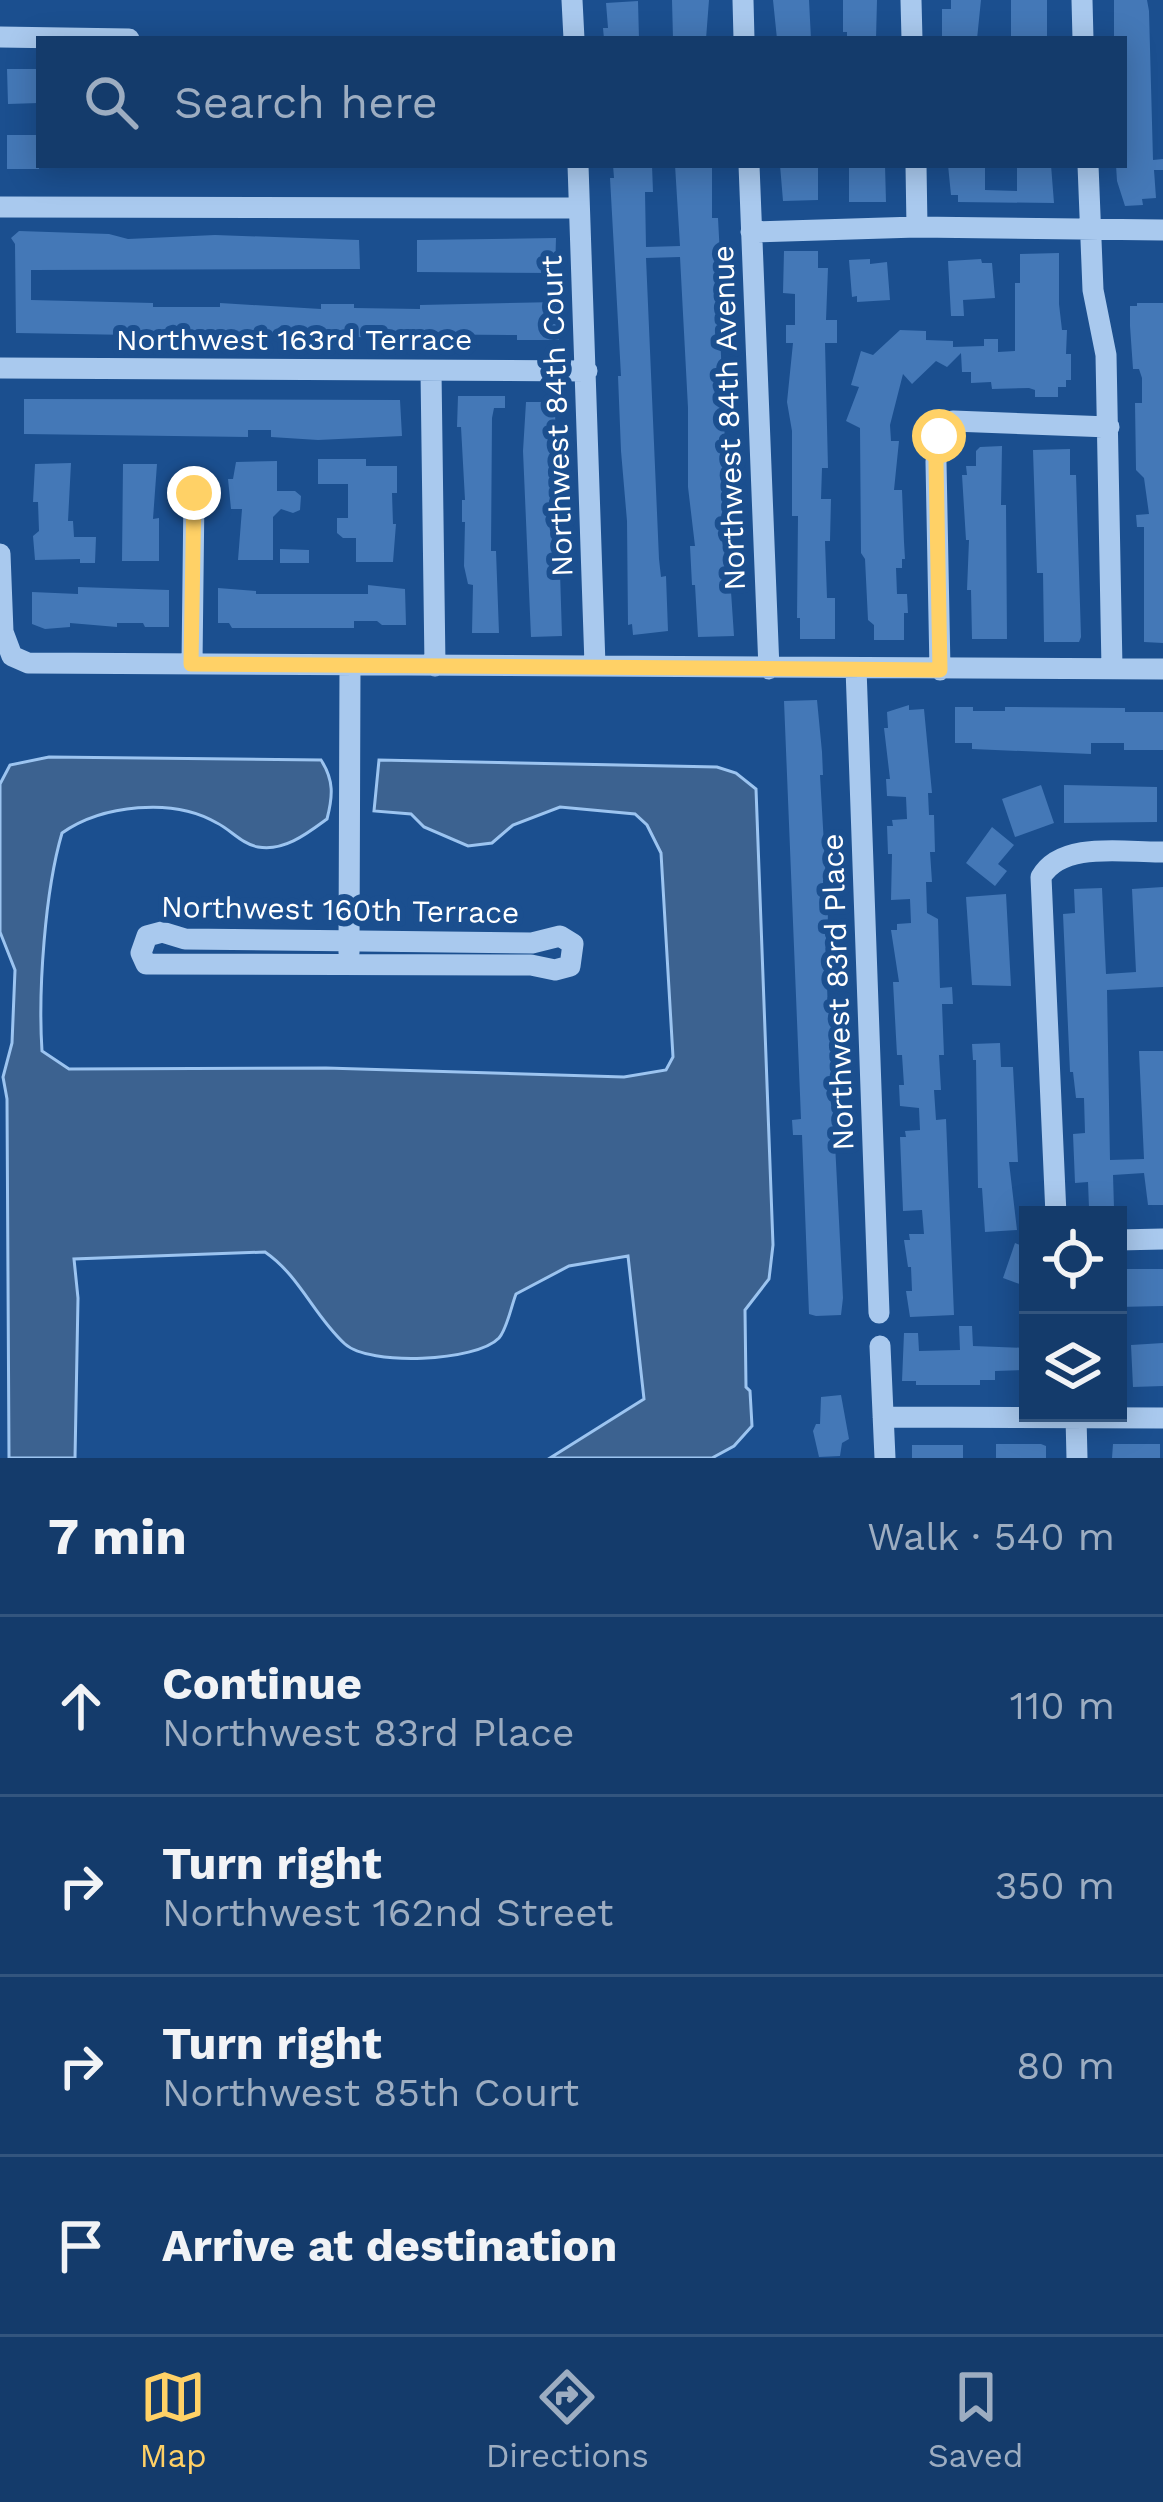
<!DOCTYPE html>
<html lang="en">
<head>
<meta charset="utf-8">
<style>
  :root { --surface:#143b6b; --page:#214673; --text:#f1f3f6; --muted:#9dadc1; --line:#33557e; --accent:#ffd166 }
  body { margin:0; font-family:"Work Sans",sans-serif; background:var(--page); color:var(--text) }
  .controls { position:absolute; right:36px; bottom:36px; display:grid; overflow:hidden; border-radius:0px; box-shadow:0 6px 30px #0003 }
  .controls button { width:108px; height:108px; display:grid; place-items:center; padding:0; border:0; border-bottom:3px solid var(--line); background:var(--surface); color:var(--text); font:60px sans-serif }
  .stop { position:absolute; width:36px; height:36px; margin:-27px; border:9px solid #ffd166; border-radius:50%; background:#fff }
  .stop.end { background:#ffd166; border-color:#fff; box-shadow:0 3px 12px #0008 }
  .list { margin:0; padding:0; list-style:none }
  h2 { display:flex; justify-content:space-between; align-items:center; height:156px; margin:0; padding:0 48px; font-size:51px }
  h2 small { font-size:39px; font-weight:400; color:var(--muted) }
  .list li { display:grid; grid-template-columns:78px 1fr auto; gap:36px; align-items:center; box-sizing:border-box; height:180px; padding:0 48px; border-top:3px solid var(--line) }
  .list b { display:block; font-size:45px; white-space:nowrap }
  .list p { margin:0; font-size:39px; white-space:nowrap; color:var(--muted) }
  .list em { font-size:39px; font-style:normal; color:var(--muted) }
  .icon { flex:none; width:66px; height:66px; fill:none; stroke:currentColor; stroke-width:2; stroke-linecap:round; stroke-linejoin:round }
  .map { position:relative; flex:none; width:1163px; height:1458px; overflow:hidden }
  .search { position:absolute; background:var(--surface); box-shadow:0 6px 30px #0003; left:36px; right:36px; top:36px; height:132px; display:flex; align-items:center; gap:30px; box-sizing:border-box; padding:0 42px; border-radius:0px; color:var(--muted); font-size:45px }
  .sheet { height:876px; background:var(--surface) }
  nav { display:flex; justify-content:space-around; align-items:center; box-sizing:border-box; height:168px; border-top:3px solid var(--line); background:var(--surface); font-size:33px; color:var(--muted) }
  nav a { display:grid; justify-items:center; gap:6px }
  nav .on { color:var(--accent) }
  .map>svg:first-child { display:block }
  .water { fill:#3c6290; stroke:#9cc4f0; stroke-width:3 }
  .building { fill:#4478b7 }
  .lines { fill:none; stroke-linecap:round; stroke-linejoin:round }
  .minor { stroke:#a9c9ee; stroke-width:21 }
  .route { stroke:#ffd166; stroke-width:15 }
  .labels { text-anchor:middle; stroke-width:12; stroke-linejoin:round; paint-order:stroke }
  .street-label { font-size:30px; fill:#fff; stroke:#1b4f8f }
</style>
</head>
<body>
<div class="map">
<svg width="1163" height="1458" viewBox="0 0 1163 1458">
  <rect width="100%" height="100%" fill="#1b4f8f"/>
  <path class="water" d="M49 757 321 760C334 780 333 796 327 819 308 833 284 852 258 847 242 844 231 830 217 823 173 797 102 805 62 833 45 891 38 990 42 1051L69 1069 326 1068 624 1077 666 1070 673 1057 661 853 647 825 635 814 560 807 513 825 492 843 468 846 424 827 411 814 374 811 379 760 717 767 736 773 756 789 773 1245 769 1279 745 1310 746 1387 750 1391 752 1426 734 1446 712 1458H550L644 1399 628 1256 569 1266 516 1294C511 1307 507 1329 499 1338 476 1362 369 1366 345 1344 314 1316 300 1276 265 1252L74 1259 78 1298 75 1458H9L7 1099 3 1077 12 1043 15 970 0 932V784L10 765Z"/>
  <path class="building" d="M672 0H709L706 39H673Z
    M773 0H809L811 39H777Z
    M843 0H877L876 39H847V32H843Z
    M951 0H981L977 39H942V9H951Z
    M1011 0H1047V39H1011Z
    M1114 0H1147L1149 11 1153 160 1163 159V170H1154L1156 198 1142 199 1143 205 1125 206 1117 181 1116 165H1124V39H1114Z
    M638 1 639 39H604L603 28H608L606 3Z
    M7 69H39V103L8 104Z
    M7 135H39V169H7Z
    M613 165H652L653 192H645L646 247 680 246 675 165H712V218H718L722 294V312H719L725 443H729L733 561 729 562 734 636 698 637 695 585H692L690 546H695L688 487V408L680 257 646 258 659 559 661 577 666 576 668 631 633 635 632 624 628 625 627 521 621 451 618 376H621L610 178H614Z
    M780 165H818V200L783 201Z
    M849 165H885L886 202H849Z
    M948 165H985V190L1017 191V165H1051L1054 203 958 202V195H951Z
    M19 231 109 234 128 239 215 235 359 240 360 269 31 270V300L153 303V307H220V303L321 309V304H354V308L420 309V305L558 302 559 340H517V335L392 334 391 338 322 336 323 333H292V337L221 335V332H191V336L16 333 15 244 11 238Z
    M556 238 555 273 417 272V240Z
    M784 251H818V268H828L826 320H837V343H825L828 468H822L821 499H831L830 541H825L827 598H835V639H800V618H797L798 516H792V431L787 402 793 343H786V325H795V294L783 293Z
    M1059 253V304L1062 330H1067L1066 354H1071V380H1066V387H1058V397H1035V390L1029 388 992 389 991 382 971 383V372H962L961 353 947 367 936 361 912 384 903 374 890 425 891 441H899L894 490H902L904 542 905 559H902V568H896L897 594H907L908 613H904V640H874V625L868 620 865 559 861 553 860 428 846 421 859 387 851 385 861 351 873 355 900 330 926 331V340L953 341V347L984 346V339H998V352L1015 351V283H1020V254Z
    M870 259V264L887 262 890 300 857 302V296L852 297 849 260Z
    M981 259 982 263H992L995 298 963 300 964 316H951L948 261Z
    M1137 303H1163V643L1144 642V527H1137L1136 515 1149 514 1144 478 1136 470 1135 403H1142V378L1139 369H1133L1130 326V306H1137Z
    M458 396H505V408H494L492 418 491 551H496L499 633H472L473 585 468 584 464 566 465 522H462V500H465L461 427H457Z
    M24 399 400 400 402 436 318 440 271 437V430H248V437L24 434Z
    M526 402H551V412H555L562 636 531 637 523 451Z
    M1002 446 1001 505H1006L1007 639H972L971 590H967L969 540H966L962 475H967L966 466H976V451L980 447Z
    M1070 449V475H1076L1081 637 1079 642H1044L1043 573H1037L1033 450Z
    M318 459H366V466H397V493H392L393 524H396L393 562H356V538H343L337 533V518H348V484H318Z
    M277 461V491H295L301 496 300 510 293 513 281 509 273 517V560H238L242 509H231L228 479H233L236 462Z
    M71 463 68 521H73L74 537H96L95 563H80V559L35 560 33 536 39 531 38 502H33L35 464Z
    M123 464H157L153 519 159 518V561H122Z
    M280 549 309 550V563H280Z
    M368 585 405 589 406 625H382L377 621H354V628H232L229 623H218V588L256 591V594H368Z
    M78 587 169 590V627H145L143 623H117V627L70 623V627L45 629 32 624V592L78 594Z
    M817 700 822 752 823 775H820L826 880H823L824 909H828L827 961H830L831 985H827L828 1013H833L831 1066 843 1298 841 1315 816 1316 809 1314 802 1135H793L792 1120 801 1119 784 701Z
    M909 705V710L924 709 932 793H928L929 815H934L935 852H930L932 882H926L927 913 938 919 940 988 952 987 953 1004H942L944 1055H939L941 1090H934L936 1120 946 1119 954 1315 910 1317 906 1291H912L911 1267H908L904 1240H910L909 1234H924L922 1210 903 1211 900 1137H906L905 1131 920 1130 919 1108 900 1106 899 1085H904L902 1055H897L893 982H899L891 930H897V924L911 923 910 899 891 900 892 854H888L887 826H893L892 820 907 819 906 797 887 796 886 779H890L884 728H888L887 712Z
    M955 707H973V711H1005V707L1125 708V712H1163V750H1124V743H1091V754L972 749V743H955Z
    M1041 785 1054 823 1015 837 1002 799Z
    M1064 785 1157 787V822L1064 823Z
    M992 827 1014 845 998 864 1007 871 995 886 966 863Z
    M1163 887V987L1107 990 1110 1160 1144 1159 1139 1051H1163V1205H1148L1144 1173 1113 1175 1114 1208H1089L1088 1182 1075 1183 1073 1134 1085 1133 1084 1098H1076L1073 1072H1070L1063 914 1075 913 1074 889 1102 888 1106 974 1136 972 1132 889Z
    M1006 894 1011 986 972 985 966 897Z
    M1000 1043 1001 1067H1013L1018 1162H1009L1017 1230 985 1232 982 1188H978L976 1060H973L972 1044Z
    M1015 1243 1028 1248V1287L1003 1278Z
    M1118 1269H1163V1306L1118 1307Z
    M959 1326H972L973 1346 1028 1348V1370L995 1371V1380H980V1385H916V1381H902L904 1333H918L919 1351 960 1350Z
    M1163 1343V1386L1133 1387 1131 1345Z
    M841 1395 849 1439 842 1443 840 1456 819 1457 813 1431 816 1424H820L821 1397Z
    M996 1444H1041L1046 1446V1458H996Z
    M1113 1444H1160V1458H1112Z
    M912 1445H963V1458H912Z"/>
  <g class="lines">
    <path class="minor" d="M572 0 574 39
      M743 0 744 39
      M911 0 912 39
      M1082 0 1083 39
      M0 37 129 39
      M578 165 595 665
      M749 165 769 669
      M916 165 917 227
      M1088 165 1093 290 1106 355 1112 668
      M0 207 579 208
      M751 232 917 227 1163 230
      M0 368 587 371
      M431 371 435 666
      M0 554 3 632 12 656 28 663 1163 669
      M192 664 194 493
      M856 668 879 1313
      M940 670 936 462 939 436 953 421 1109 427
      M162 932 185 939 532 943 560 936 573 944 570 966 555 970 531 965 146 964 141 953 147 936Z
      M349 953 350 665
      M1056 1215 1041 877C1062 840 1127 853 1163 852
      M1118 1240 1163 1239
      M880 1346 885 1458
      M883 1417 1163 1418
      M1076 1417 1077 1458"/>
  </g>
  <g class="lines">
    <path class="route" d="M194 493 191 664 940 670 936 462 939 436"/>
  </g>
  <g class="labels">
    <g class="street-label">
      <text x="294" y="350">Northwest 163rd Terrace</text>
      <text transform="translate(557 416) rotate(-92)" y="10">Northwest 84th Court</text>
      <text transform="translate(729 418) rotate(-92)" y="10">Northwest 84th Avenue</text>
      <text transform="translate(340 910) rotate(1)" y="10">Northwest 160th Terrace</text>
      <text transform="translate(838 992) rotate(-92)" y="10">Northwest 83rd Place</text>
    </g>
  </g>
</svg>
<div class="controls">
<button><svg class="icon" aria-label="locate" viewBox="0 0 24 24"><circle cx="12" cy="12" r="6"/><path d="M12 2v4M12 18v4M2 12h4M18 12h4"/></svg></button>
<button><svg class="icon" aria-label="layers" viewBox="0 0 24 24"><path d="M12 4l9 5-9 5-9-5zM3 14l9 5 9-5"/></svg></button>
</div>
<div class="stop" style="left:939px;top:436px"></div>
<div class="stop end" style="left:194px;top:493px"></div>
<div class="search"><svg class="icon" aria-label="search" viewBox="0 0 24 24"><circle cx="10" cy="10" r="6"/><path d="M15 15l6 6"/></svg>Search here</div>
</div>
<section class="sheet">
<h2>7 min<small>Walk · 540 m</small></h2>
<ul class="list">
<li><svg class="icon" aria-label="ahead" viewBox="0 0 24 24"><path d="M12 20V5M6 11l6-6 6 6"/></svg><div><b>Continue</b><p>Northwest 83rd Place</p></div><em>110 m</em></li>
<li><svg class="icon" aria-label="right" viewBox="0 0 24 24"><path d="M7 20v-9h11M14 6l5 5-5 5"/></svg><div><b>Turn right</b><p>Northwest 162nd Street</p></div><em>350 m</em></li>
<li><svg class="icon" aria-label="right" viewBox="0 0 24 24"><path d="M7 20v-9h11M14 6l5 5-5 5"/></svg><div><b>Turn right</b><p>Northwest 85th Court</p></div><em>80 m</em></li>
<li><svg class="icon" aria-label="arrive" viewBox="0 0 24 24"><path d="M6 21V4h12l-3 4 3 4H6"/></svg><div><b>Arrive at destination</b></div></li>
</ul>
</section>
<nav>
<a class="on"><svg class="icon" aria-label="map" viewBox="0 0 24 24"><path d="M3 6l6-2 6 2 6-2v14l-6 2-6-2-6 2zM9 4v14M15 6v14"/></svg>Map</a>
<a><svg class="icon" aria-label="directions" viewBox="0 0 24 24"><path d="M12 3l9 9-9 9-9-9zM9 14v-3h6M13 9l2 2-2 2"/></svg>Directions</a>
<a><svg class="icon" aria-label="saved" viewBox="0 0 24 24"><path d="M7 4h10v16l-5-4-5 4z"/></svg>Saved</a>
</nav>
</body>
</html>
